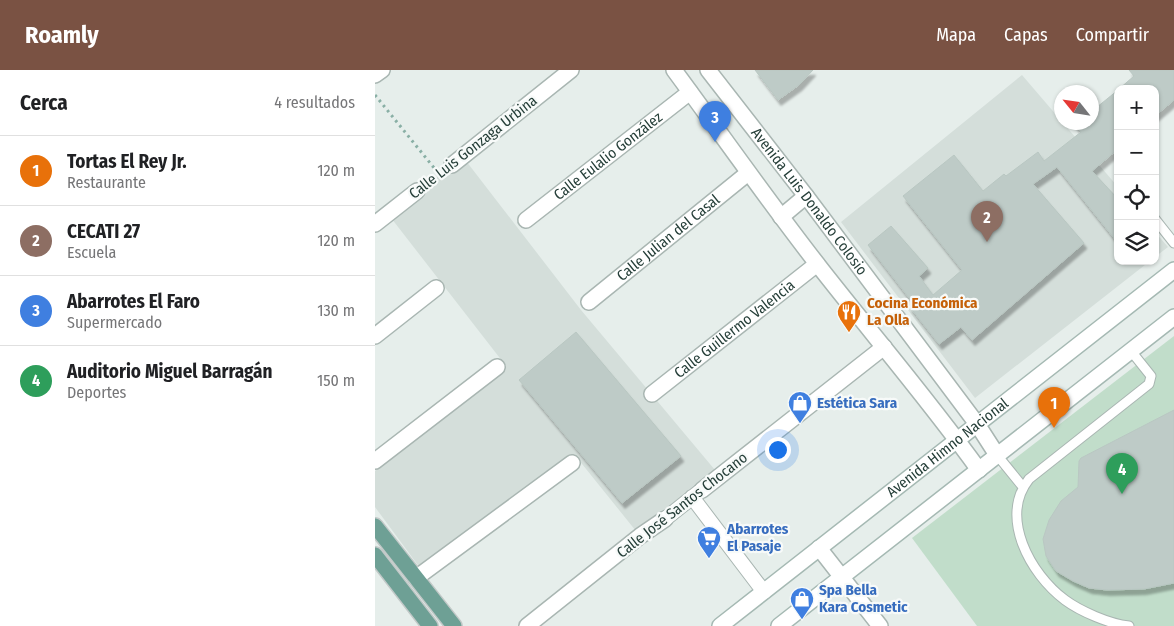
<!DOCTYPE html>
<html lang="es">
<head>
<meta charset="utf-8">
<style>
  :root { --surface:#fff; --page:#f2f2f2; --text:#202124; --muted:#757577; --line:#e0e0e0; --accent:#7a5243 }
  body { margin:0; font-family:"Fira Sans Condensed",sans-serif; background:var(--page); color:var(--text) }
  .controls { position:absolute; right:15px; top:15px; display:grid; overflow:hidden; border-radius:10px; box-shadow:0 1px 4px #0004 }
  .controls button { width:45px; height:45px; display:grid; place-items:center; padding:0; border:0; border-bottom:1px solid var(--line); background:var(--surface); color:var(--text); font:25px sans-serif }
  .compass { position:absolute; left:679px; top:15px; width:45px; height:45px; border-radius:50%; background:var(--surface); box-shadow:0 1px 4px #0004; rotate:300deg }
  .you { position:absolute; left:402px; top:379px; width:18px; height:18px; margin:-12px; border:4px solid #fff; border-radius:50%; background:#1a73e8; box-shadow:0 0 0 8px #1a73e833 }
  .badge { display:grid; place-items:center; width:32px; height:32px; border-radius:50%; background:var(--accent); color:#fff; font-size:16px; font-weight:700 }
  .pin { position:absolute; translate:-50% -41px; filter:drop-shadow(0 1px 2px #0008) }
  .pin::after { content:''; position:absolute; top:26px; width:18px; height:15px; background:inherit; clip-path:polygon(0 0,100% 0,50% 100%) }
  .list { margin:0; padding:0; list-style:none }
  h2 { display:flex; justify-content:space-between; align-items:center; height:65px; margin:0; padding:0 20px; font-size:21px }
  h2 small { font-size:16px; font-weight:400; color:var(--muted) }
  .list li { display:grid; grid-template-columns:32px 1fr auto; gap:15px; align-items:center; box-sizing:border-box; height:70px; padding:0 20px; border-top:1px solid var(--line) }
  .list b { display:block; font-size:19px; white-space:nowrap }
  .list p { margin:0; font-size:16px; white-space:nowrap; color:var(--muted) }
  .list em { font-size:16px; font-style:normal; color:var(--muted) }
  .icon { flex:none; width:28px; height:28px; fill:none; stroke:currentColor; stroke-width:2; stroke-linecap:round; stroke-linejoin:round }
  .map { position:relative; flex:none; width:799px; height:556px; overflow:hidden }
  header { display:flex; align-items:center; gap:30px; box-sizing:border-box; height:70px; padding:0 25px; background:var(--accent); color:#fff }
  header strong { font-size:24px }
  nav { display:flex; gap:28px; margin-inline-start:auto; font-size:18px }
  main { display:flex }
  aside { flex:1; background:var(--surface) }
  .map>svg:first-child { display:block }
  .built { fill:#d4deda }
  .green { fill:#c1ddca }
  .building { fill:#becbc7; stroke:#b9c7c2; filter:url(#shadow) }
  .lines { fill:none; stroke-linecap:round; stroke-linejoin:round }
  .service-casing { stroke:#a9b6b2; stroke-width:11 }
  .pedestrian-casing { stroke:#a9b6b2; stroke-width:16 }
  .minor-casing { stroke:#a9b6b2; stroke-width:18 }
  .tertiary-casing { stroke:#a9b6b2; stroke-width:18 }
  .secondary-casing { stroke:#a5b9b3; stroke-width:18 }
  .primary-casing { stroke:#c2c9c8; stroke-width:18 }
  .path { stroke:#89afa5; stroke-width:3; stroke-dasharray:2.5 4; stroke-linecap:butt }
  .service { stroke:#fff; stroke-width:9 }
  .pedestrian { stroke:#fff; stroke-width:14 }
  .minor { stroke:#fff; stroke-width:15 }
  .tertiary { stroke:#fff; stroke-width:15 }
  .secondary { stroke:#fff; stroke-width:15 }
  .primary { stroke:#6ea095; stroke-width:15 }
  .labels { text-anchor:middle; stroke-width:4.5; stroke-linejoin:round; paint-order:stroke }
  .street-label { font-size:15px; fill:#263f39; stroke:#f7faf9 }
  .food-label { font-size:15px; font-weight:bold; fill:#c56008; stroke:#f7faf9; text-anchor:start }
  .shop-label { font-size:15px; font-weight:bold; fill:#366cbe; stroke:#f7faf9; text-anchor:start }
</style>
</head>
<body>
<header>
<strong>Roamly</strong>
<nav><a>Mapa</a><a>Capas</a><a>Compartir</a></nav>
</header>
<main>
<aside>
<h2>Cerca<small>4 resultados</small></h2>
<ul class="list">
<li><span class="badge" style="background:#e8710a">1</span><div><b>Tortas El Rey Jr.</b><p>Restaurante</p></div><em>120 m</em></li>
<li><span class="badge" style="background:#8d6e63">2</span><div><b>CECATI 27</b><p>Escuela</p></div><em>120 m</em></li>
<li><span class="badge" style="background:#3f7fe0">3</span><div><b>Abarrotes El Faro</b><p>Supermercado</p></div><em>130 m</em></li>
<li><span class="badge" style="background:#2e9e5b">4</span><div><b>Auditorio Miguel Barragán</b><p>Deportes</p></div><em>150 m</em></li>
</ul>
</aside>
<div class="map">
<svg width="799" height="556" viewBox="0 0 799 556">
  <defs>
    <filter id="shadow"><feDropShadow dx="3" dy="5.5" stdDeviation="1" flood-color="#0004"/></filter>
  </defs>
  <rect width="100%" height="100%" fill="#e6eeeb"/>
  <path class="built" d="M647 5 743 117V191H775L600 328 466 152Z
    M88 87 206 240 345 406 265 466 199 384 45 498 0 437V401L131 296 13 144Z
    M780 162 793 177 780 187Z"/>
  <path class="green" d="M799 266V556H602L537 468Z"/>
  <path class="building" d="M380 0H438L424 15 403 30Z
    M754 0H799V30L780 46V19H744L759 6Z
    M743 20V79L717 101 743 129V173L682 97 658 114 709 173 597 270 586 257 564 274 534 236 538 233 493 175 516 156 553 198 544 206 558 225 587 200 528 126 579 85 608 121 629 104 631 106 663 82 669 91 706 62 697 52H716V42Z
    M201 262 306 386 247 433 144 310Z
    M799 340V513L769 519 732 520 714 518 698 511 681 501 671 486 668 469 674 450 686 431 703 417 704 391 706 388Z"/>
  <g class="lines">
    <g class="service-casing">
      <path id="service" d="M780 149 799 173
        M622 385 648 417
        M754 556C734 554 705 541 690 530 655 504 624 447 654 409L774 314 776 306 756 281"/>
    </g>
    <g class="pedestrian-casing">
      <path id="pedestrian" d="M317 427 389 522
        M290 449 324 422"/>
    </g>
    <g class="minor-casing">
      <g id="minor">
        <path d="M77 95 196 0"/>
        <path id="s1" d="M151 150 315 22"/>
        <path d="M0 154 42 121"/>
        <path id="s2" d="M214 232 373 103"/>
        <path d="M0 266 61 218"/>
        <path id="s3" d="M277 324 442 194"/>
        <path d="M0 391 122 297"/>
        <path d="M327 420 509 277"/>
        <path d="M444 478 505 556"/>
        <path d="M41 508 197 393"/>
        <path d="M152 556 265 466 290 449"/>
      </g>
    </g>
    <g class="tertiary-casing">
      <g id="tertiary">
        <path d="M299 0C347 65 393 131 443 195 496 263 553 329 604 400"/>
        <path id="s4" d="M333 0 431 126 602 354 622 385"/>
        <path d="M0 5 7 0"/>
        <path d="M406 147 431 126"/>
      </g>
    </g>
    <g class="secondary-casing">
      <g id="secondary">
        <path id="s5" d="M345 556 799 200"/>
        <path d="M404 556 799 247"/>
      </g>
    </g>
    <g class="primary-casing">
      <path id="primary" d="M0 456 79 556
        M0 485 55 556"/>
    </g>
    <path class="path" d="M0 25 64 104
      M53 113 64 105"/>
    <use href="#service" class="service"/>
    <use href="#pedestrian" class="pedestrian"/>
    <use href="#minor" class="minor"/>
    <use href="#tertiary" class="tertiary"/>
    <use href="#secondary" class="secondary"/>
    <use href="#primary" class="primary"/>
  </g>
  <defs>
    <g id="restaurant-pin" transform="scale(1.25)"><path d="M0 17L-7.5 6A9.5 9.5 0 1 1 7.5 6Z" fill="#e8710a" stroke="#f7faf9"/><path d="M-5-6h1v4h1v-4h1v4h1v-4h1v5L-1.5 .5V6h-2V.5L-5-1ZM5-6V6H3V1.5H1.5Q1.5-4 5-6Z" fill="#fff"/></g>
    <g id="shop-pin" transform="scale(1.25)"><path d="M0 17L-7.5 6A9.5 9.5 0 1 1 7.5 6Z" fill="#3f7fe0" stroke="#f7faf9"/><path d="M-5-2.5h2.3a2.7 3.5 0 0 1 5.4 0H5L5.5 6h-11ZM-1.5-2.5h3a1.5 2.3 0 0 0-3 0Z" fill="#fff"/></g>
    <g id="supermarket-pin" transform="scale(1.25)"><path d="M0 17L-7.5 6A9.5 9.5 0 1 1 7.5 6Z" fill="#3f7fe0" stroke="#f7faf9"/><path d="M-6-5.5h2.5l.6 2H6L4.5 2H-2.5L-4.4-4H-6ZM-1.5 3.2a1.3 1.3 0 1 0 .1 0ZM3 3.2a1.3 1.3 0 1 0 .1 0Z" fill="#fff"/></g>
  </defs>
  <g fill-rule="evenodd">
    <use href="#restaurant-pin" x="474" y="242"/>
    <use href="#shop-pin" x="425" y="333"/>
    <use href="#supermarket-pin" x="334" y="468"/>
    <use href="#shop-pin" x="427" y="529"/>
  </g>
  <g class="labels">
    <g class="street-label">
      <text transform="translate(98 77) rotate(-38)" y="5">Calle Luis Gonzaga Urbina</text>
      <text dy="5" stroke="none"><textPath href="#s1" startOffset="104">Calle Eulalio González</textPath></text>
      <text dy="5" stroke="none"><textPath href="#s4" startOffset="166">Avenida Luis Donaldo Colosio</textPath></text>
      <text dy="5" stroke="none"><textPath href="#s2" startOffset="102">Calle Julian del Casal</textPath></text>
      <text dy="5" stroke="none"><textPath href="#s3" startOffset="105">Calle Guillermo Valencia</textPath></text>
      <text dy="5" stroke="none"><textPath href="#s5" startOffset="289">Avenida Himno Nacional</textPath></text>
      <text transform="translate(307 435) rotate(-38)" y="5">Calle José Santos Chocano</text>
    </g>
    <g class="food-label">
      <text x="492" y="238">Cocina Económica<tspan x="492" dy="17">La Olla</tspan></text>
    </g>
    <g class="shop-label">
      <text x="442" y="338">Estética Sara</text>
      <text x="352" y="464">Abarrotes<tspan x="352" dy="17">El Pasaje</tspan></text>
      <text x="444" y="525">Spa Bella<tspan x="444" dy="17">Kara Cosmetic</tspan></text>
    </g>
  </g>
</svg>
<div class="controls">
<button>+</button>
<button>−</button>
<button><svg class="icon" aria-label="locate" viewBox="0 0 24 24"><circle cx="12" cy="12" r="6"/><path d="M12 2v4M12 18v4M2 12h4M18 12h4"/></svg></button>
<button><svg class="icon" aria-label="layers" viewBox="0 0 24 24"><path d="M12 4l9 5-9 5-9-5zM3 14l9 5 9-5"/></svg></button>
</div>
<svg class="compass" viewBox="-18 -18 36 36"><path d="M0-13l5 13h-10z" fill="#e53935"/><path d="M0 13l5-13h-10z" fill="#757577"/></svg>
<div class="you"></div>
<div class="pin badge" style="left:679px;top:358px;background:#e8710a">1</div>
<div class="pin badge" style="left:612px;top:172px;background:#8d6e63">2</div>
<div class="pin badge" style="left:340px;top:72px;background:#3f7fe0">3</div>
<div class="pin badge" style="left:747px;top:424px;background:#2e9e5b">4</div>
</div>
</main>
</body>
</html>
